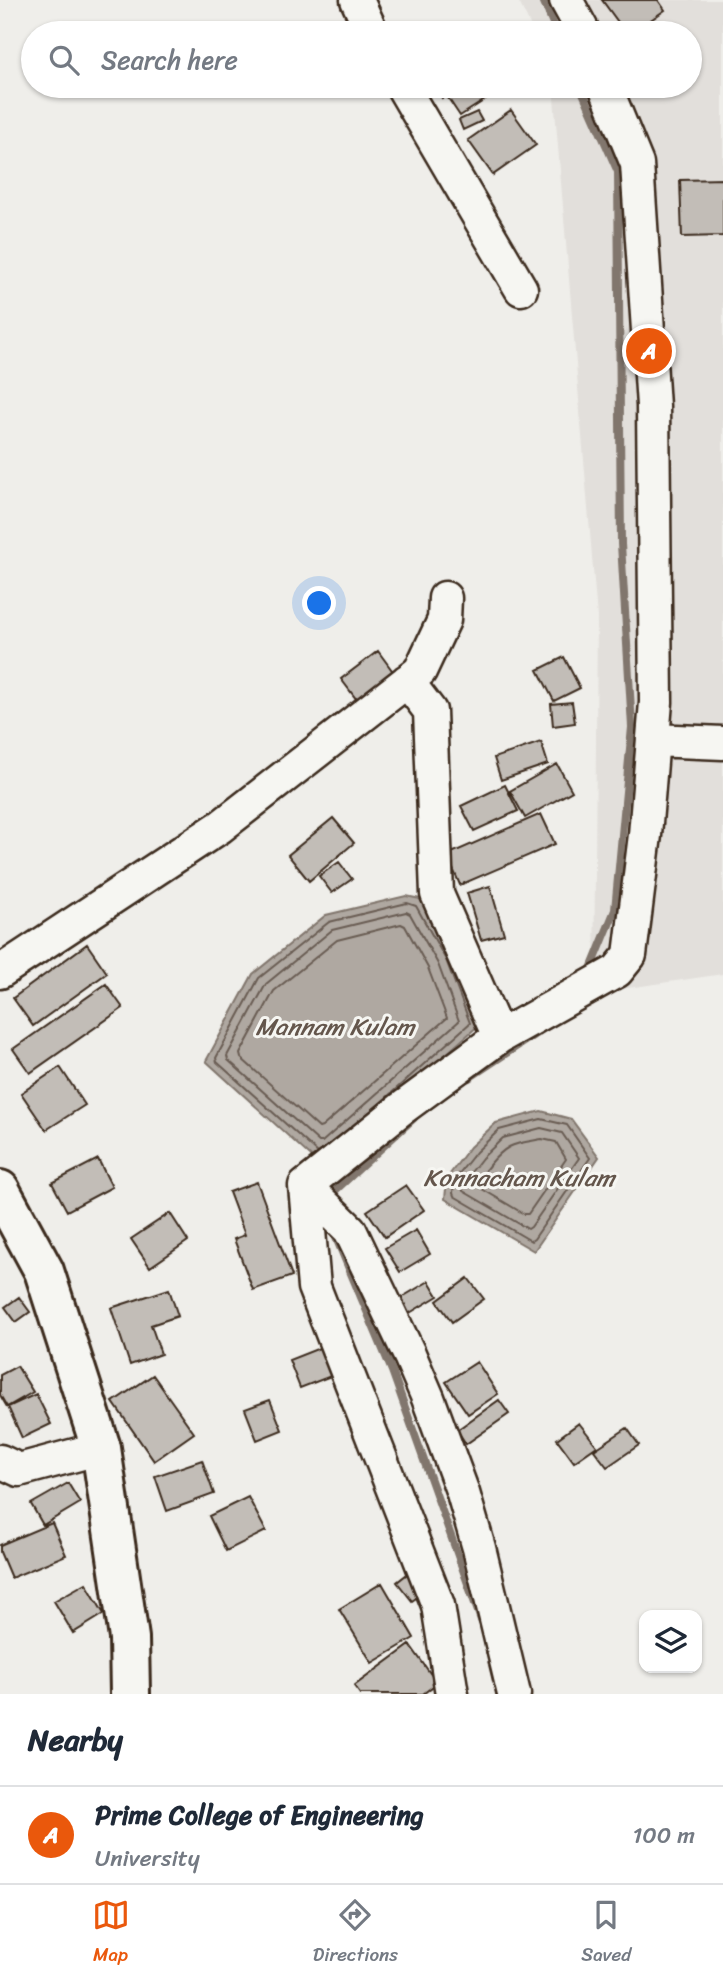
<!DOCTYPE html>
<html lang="en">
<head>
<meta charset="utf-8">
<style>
  :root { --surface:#fff; --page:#f6f6f7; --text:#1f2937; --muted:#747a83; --line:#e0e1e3; --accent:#ea580c }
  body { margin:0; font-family:Sriracha,sans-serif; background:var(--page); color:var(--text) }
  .controls { position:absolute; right:21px; bottom:21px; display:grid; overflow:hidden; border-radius:14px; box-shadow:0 2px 5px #0004 }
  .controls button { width:63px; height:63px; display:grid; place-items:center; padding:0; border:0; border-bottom:2px solid var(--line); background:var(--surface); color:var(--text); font:35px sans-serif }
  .you { position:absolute; left:320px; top:604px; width:24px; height:24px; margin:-18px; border:5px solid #fff; border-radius:50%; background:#1a73e8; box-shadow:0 0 0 10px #1a73e833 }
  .badge { display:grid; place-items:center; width:46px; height:46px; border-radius:50%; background:var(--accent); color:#fff; font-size:23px; font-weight:700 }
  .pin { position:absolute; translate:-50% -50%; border:4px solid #fff; box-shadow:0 2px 7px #0006 }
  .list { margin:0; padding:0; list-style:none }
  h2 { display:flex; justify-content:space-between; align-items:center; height:91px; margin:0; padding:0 28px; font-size:30px }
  h2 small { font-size:23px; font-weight:400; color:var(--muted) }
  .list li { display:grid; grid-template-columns:46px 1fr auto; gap:21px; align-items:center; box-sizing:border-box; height:98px; padding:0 28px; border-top:2px solid var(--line) }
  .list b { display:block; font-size:26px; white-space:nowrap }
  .list p { margin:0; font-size:23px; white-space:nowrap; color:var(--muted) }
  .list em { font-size:23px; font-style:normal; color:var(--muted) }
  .icon { flex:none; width:38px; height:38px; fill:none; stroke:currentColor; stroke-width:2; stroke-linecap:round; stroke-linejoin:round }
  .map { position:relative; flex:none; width:723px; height:1694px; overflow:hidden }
  .search { position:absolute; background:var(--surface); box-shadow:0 2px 5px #0004; left:21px; right:21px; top:21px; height:77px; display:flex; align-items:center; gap:18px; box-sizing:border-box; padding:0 24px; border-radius:38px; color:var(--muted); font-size:26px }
  .sheet { height:189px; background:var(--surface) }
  nav { display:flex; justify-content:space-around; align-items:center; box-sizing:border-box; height:98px; border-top:2px solid var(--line); background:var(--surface); font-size:19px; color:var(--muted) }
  nav a { display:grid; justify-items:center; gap:4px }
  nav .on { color:var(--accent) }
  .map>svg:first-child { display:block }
  .built { fill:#e2dfdb }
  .water { fill:#afa8a1; stroke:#81766d; stroke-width:2 }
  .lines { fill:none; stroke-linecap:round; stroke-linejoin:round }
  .shore { stroke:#695c52; stroke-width:2 }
  .stream { stroke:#81766d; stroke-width:8 }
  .building { fill:#c2bdb7; stroke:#3b2a1e; stroke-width:2 }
  .street-casing { stroke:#3b2a1e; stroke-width:37 }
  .primary-casing { stroke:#3b2a1e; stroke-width:44 }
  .street { stroke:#f6f6f2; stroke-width:32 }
  .primary { stroke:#f6f6f2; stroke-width:38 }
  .labels { text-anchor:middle; stroke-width:6; stroke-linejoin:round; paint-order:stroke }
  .water-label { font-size:24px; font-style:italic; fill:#64564c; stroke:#f6f6f2 }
</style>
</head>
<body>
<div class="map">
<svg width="723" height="1694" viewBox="0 0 723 1694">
  <rect width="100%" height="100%" fill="#efeeea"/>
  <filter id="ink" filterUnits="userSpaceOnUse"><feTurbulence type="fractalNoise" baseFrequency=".0143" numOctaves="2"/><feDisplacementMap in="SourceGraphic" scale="14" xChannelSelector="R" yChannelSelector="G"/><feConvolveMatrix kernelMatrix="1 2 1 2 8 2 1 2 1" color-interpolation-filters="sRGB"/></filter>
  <g filter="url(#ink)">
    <path class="built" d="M518 0H723V974L594 993 597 617 553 86H690V33H534Z"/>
    <path class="water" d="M406 896 420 899 452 957 479 1025 320 1165 206 1061 253 974 326 915Z
      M541 1111 571 1119 599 1157 534 1251 445 1199 447 1178 470 1147 496 1123Z"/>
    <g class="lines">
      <path class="shore" d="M406 912 410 914 438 964 459 1021 322 1142H319L228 1060 227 1056 266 984 332 930Z
        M401 924 405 926 428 968 447 1018 322 1127 319 1128 241 1058 240 1054 274 991 337 940Z
        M541 1119 567 1125 590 1158 534 1239 531 1241 454 1196 453 1193 454 1180 476 1152 499 1130Z
        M541 1128 562 1133 579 1158 531 1227 528 1229 463 1191 462 1184 482 1158 503 1138Z
        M542 1139 556 1142 566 1159 528 1214H524L477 1186C478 1176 498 1153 509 1147 518 1142 532 1141 542 1139Z
        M318 1153 217 1062 216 1058 259 978 329 922 407 903 416 906 446 960 470 1023 369 1113"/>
      <path class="stream" d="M543 0 557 33
        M580 86 618 172 621 544 632 727 615 910 588 976
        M469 1078 540 1031
        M328 1197 414 1118
        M334 1233 392 1371 482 1623"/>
    </g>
    <path class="building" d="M602 0H658L665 10 632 33H626Z
      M434 86H480L488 98 460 116 446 95 442 98Z
      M511 110 536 145 493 175 468 140Z
      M477 112 482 121 463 130 459 120Z
      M723 179V236L682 237 680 180Z
      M378 651 397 677 360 704 341 679Z
      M564 657 580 688 554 701 538 670Z
      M572 702 575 723 553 726 551 704Z
      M541 742 548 764 501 780 494 758Z
      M557 764 572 791 525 818 510 791Z
      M505 785 518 811 474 831 461 806Z
      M541 814 555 844 460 885 447 855Z
      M333 818 354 843 309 881 288 855Z
      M339 862 352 879 332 893 319 876Z
      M490 886 504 934 481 940 467 893Z
      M87 944 107 973 33 1026 13 998Z
      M106 984 123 1008 30 1073 13 1049Z
      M60 1067 85 1105 46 1130 21 1093Z
      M98 1159 112 1187 67 1211 52 1183Z
      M257 1182 292 1276 253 1290 234 1239 245 1235 229 1192Z
      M406 1185 424 1210 385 1237 367 1211Z
      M170 1213 188 1241 150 1267 131 1239Z
      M416 1230 430 1254 400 1272 385 1248Z
      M468 1278 484 1299 452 1322 437 1301Z
      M429 1281 438 1296 408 1314 399 1299Z
      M169 1289 178 1316 151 1325 161 1354 130 1365 111 1308Z
      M19 1297 30 1312 16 1322 5 1307Z
      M332 1343 344 1371 300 1388 289 1360Z
      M477 1362 498 1394 468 1414 446 1382Z
      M17 1366 33 1392 7 1407 0 1395V1375Z
      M153 1375 194 1433 154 1461 113 1402Z
      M36 1394 51 1424 22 1438 8 1407Z
      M270 1400 282 1430 257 1440 245 1409Z
      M499 1400 509 1414 466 1444 457 1430Z
      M579 1423 597 1446 574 1462 557 1439Z
      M627 1428 639 1445 607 1467 594 1450Z
      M202 1460 214 1494 167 1511 155 1476Z
      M68 1483 80 1503 43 1525 31 1504Z
      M248 1497 266 1531 226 1551 209 1516Z
      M52 1523 66 1555 11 1578 0 1552V1545Z
      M415 1568 430 1588 412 1601 397 1582Z
      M86 1583 104 1614 73 1633 54 1601Z
      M382 1583 414 1638 372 1663 339 1609Z
      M410 1645 437 1683 423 1694H360L354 1686Z"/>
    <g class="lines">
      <g class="street-casing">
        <path id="street" d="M357 0 372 33
          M566 0 584 33
          M402 86 521 289
          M407 681 430 711 437 894 499 1037
          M653 740 723 743
          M0 972 220 827 420 671 444 620 445 598
          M305 1186 401 1109 499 1037 617 971 630 955 645 835 656 702 653 406 637 164 605 86
          M305 1186 350 1230 410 1356 428 1398 463 1493 479 1548 514 1694
          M305 1186 314 1287 438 1605 452 1694
          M0 1461 19 1470 101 1448"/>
      </g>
      <g class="primary-casing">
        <path id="primary" d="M0 1190 44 1271 101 1448 129 1638 130 1694"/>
      </g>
      <use href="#street" class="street"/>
      <use href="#primary" class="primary"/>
    </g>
  </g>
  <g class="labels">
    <g class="water-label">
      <text x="335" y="1035">Mannam Kulam</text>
      <text x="519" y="1186">Konnacham Kulam</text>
    </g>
  </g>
</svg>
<div class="controls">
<button><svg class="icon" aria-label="layers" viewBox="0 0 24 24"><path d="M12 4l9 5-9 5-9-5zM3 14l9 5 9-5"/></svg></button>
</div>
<div class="you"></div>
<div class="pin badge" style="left:649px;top:351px">A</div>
<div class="search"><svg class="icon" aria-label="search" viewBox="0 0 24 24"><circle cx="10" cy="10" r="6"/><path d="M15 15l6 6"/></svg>Search here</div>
</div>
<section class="sheet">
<h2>Nearby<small></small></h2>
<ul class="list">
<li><span class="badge">A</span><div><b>Prime College of Engineering</b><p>University</p></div><em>100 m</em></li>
</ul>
</section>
<nav>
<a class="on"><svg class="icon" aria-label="map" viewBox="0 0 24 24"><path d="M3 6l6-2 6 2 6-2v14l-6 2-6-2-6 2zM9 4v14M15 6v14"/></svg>Map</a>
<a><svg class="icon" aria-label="directions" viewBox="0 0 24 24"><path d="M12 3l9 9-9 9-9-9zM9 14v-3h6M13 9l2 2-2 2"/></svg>Directions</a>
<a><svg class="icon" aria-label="saved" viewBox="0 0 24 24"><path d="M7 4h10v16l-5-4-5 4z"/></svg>Saved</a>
</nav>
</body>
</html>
